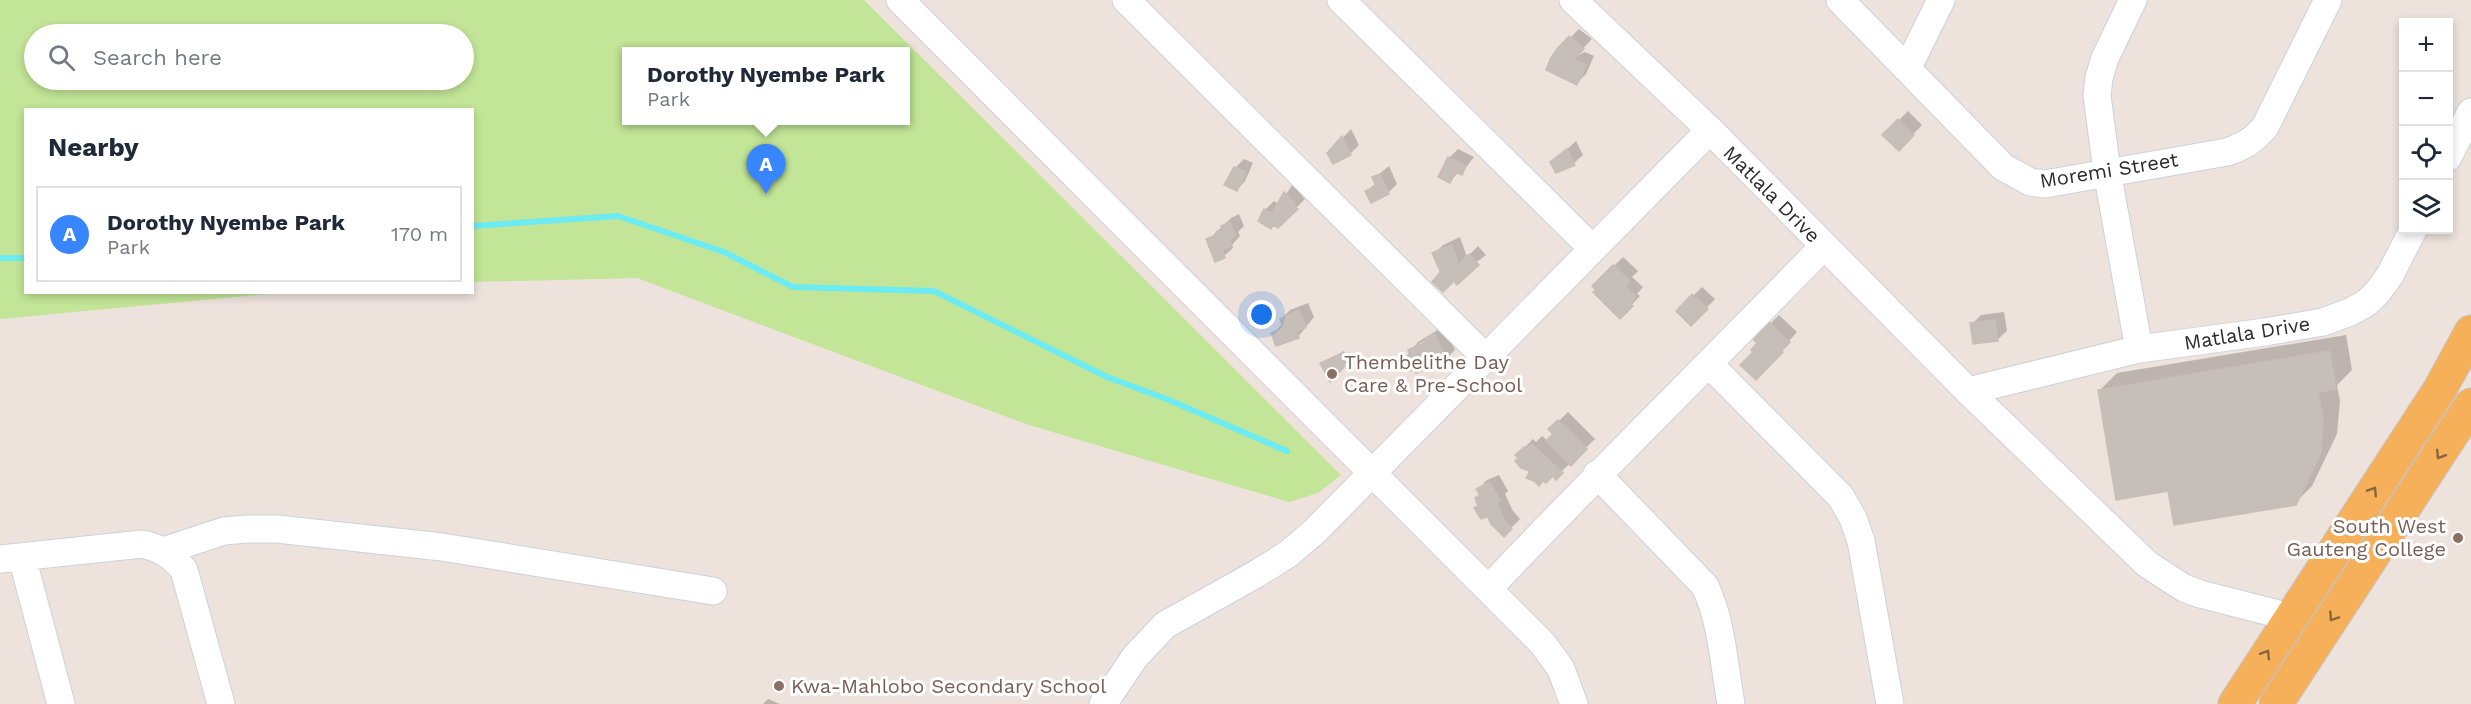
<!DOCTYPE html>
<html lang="en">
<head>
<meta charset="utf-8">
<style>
  :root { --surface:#fff; --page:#f2f2f3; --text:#1f2937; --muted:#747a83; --line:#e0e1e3; --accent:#3886ff }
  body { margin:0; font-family:"Work Sans",sans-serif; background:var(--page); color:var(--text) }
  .controls { position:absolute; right:18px; top:18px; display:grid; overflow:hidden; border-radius:0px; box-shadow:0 3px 9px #0003 }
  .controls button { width:54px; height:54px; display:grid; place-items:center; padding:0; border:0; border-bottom:2px solid var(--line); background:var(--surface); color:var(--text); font:30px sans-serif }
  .you { position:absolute; left:1262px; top:315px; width:21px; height:21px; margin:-15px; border:4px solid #fff; border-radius:50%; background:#1a73e8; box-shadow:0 0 0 9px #1a73e833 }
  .badge { display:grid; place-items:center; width:39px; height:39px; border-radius:50%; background:var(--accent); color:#fff; font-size:20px; font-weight:700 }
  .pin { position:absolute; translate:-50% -50px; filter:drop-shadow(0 2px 3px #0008) }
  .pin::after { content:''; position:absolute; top:32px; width:21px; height:18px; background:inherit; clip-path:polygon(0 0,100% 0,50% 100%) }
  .popup { position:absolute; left:622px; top:47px; width:288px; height:78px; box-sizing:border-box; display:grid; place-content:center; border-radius:0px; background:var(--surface); filter:drop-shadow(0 2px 4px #0005); font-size:20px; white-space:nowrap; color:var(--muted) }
  .popup b { font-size:22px; color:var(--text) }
  .popup::after { content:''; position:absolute; left:50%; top:100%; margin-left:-12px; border:12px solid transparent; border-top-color:var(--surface) }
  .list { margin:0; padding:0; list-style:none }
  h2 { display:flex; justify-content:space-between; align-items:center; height:78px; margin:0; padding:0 24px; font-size:26px }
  h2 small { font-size:20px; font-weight:400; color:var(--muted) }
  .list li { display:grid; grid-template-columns:39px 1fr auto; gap:18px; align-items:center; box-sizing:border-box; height:96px; margin:0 12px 12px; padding:0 12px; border:2px solid var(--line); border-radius:0px }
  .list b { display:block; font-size:22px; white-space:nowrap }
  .list p { margin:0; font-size:20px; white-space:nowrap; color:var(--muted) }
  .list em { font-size:20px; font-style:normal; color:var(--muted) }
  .icon { flex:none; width:33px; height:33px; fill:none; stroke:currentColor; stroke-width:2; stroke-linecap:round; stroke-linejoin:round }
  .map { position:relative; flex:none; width:2471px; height:704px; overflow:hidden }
  .search { position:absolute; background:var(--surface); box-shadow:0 3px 9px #0003; left:24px; top:24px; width:450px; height:66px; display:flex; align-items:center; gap:15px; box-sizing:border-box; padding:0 21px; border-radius:33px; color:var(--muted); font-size:22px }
  .panel { position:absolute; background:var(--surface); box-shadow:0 3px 9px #0003; left:24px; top:108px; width:450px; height:186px; border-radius:0px }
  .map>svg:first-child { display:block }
  .green { fill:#c2e597; fill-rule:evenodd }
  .shadow { fill:#0003; fill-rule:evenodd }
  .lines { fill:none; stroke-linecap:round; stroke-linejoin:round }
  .stream { stroke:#6cebf2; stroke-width:6 }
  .building { fill:#c6beb8; stroke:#c9beb6; stroke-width:1.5 }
  .minor-casing { stroke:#cbd2dd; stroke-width:29 }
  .major-casing { stroke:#c4c4c4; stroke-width:35 }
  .minor { stroke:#fff; stroke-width:27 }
  .major { stroke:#f5b059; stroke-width:33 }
  .oneway { stroke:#866740 }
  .education-dot { fill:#8d6e63; stroke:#fff; stroke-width:2 }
  .labels { text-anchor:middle; stroke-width:6; stroke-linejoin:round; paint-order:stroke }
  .street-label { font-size:20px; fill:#2b2b2b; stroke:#fff }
  .education-label { font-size:20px; fill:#785e54; stroke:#fff; text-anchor:start }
</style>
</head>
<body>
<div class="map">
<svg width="2471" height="704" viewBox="0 0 2471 704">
  <rect width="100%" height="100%" fill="#ede2dc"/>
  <path class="green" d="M0 0H864L1341 475 1318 493 1289 502 1029 425 637 278 473 282 472 110H26V292L276 293 0 319ZM34 34H464V80H34ZM626 52H906V121H626Z"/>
  <path class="shadow" d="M1579 29 1592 39 1575 57 1585 52 1594 56 1586 74 1577 83 1551 61 1557 51Z
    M1908 111 1922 125 1899 149 1885 135Z
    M1351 129 1359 145 1350 154 1329 153Z
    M1576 141 1583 155 1574 163H1552Z
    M1458 149 1474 157 1461 174 1459 172 1450 181 1449 158Z
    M1244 159 1253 163 1245 181 1237 190 1235 168Z
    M1389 166 1397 184 1388 193 1367 191 1376 183 1374 178Z
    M1293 184 1304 194 1302 196 1305 199 1278 226 1265 210 1274 201 1279 204Z
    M1239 214 1244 226 1238 232 1240 236 1232 245 1233 248 1224 256 1208 240 1231 218Z
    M1460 237 1467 257 1478 246 1486 255 1454 279 1434 281 1448 265 1440 269 1434 254 1443 245Z
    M1623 257 1638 271 1632 277 1643 287 1637 294 1640 296 1620 317 1594 286Z
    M1702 287 1715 299 1691 324 1678 311Z
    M1308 303 1314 317 1298 337 1272 334 1283 324 1281 319 1290 310Z
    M2004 312 2007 331 1998 339 1972 324 1981 315Z
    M1779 315 1797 332 1789 341 1791 342 1756 378 1755 352 1759 343 1755 339Z
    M1444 326 1455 350 1446 359H1404L1418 342ZM1432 338 1433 341 1418 347V344Z
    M2346 335 2352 370 2337 385 2340 401 2337 434 2312 486 2295 503 2169 489 2100 390 2117 373Z
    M1344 351 1348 361 1330 379 1322 363Z
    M1568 412 1595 439 1556 477 1553 474 1532 470 1517 455 1533 439 1536 442 1542 436 1548 441 1555 434 1550 430Z
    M1499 475 1508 491 1505 494 1513 511 1520 519 1504 535 1479 505 1481 494 1478 489 1487 480Z
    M768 699 780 704H763Z"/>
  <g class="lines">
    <path class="stream" d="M472 226 618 216 724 252 793 287 934 291 1107 377 1169 400 1287 451
      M0 258H26"/>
  </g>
  <path class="building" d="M1569 36 1584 49 1573 60 1569 68 1550 59 1556 50Z
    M1550 60 1570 69 1575 60 1586 65 1577 85 1546 70Z
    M1898 119 1914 135 1899 151 1882 135Z
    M1342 136 1351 155 1333 164 1327 153Z
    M1567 149 1575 165 1556 173 1550 162Z
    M1448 157 1466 166 1462 175 1456 172 1450 183 1438 177Z
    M1234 167 1246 172 1237 191 1224 185Z
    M1380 174 1389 194 1371 203 1365 191 1376 186 1372 177Z
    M1284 192 1296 204 1294 206 1298 209 1278 228 1273 225 1271 229 1258 221 1264 209 1272 213Z
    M1230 222 1236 236 1229 239 1232 246 1222 250 1225 258 1215 262 1206 239 1217 235 1216 232 1222 229 1221 226Z
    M1451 245 1456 256 1445 260 1448 267 1440 271 1432 253Z
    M1469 254 1479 265 1457 285 1454 281 1443 292 1432 282 1441 271 1449 268 1446 260 1456 256 1458 265Z
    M1613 265 1630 281 1625 286 1636 297 1630 303 1633 306 1620 319 1593 292 1596 290 1592 286Z
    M1692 294 1708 309 1691 326 1676 311Z
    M1299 310 1306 327 1296 331 1299 338 1276 346 1271 333 1283 328 1280 319Z
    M1995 320 1998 341 1973 344 1970 323Z
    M1769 322 1789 342 1782 350 1783 352 1756 380 1740 365 1753 352 1751 350 1757 343 1753 339Z
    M1435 334 1447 360 1416 373 1414 369 1410 371 1408 368H1406L1402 359 1410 355 1408 350 1426 342 1424 339Z
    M2329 351 2336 389 2318 392 2323 419 2321 452 2296 505 2174 525 2168 491 2116 500 2098 390Z
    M1340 354 1345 366 1330 382 1320 363Z
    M1558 420 1587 449 1571 466 1546 441 1553 434 1548 429Z
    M1532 444 1563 473 1556 480 1553 476 1546 483 1543 481 1539 486 1534 481 1526 478 1530 471 1521 468 1515 461 1518 458 1515 455 1524 447 1526 449Z
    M1490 482 1500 501 1497 503 1504 520 1512 529 1504 537 1491 524 1488 517 1481 519 1474 508 1478 506 1475 498 1480 495 1476 489Z"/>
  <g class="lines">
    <g class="minor-casing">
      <path id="minor" d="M900 0 1543 644 1561 669 1574 704
        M1126 0 1486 358
        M1341 0 1593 249
        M1573 0 1710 130 1968 391 2147 564 2184 588 2200 594 2290 617
        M1840 0 2003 167 2030 182 2045 184 2227 152C2244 146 2253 141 2265 127L2328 0
        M2133 0 2105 58 2099 78 2097 96 2107 171 2139 349
        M1907 69 1941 0
        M2448 157 2471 112
        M1709 364 1841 497 1853 518 1861 541 1890 704
        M1968 391 2139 349 2265 332 2323 322 2350 312 2365 304 2377 293 2390 275 2413 230
        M1597 474 1705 586C1722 622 1724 665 1731 704
        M163 551 224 531 246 529H277L442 547 713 591
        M22 557 61 704
        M0 559 142 544C160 548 172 555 184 570L221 704
        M1488 589C1598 473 1712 361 1824 246
        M1103 704 1135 657 1165 625 1258 573 1288 554 1315 531 1710 130"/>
    </g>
    <g class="major-casing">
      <path id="major" d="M2235 704 2440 389 2471 332
        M2276 704 2471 405"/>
    </g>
    <use href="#minor" class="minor"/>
    <use href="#major" class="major"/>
  </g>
  <defs><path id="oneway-chevron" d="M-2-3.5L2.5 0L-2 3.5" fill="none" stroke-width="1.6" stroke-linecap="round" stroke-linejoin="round" transform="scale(1.5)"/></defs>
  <g class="oneway">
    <use href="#oneway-chevron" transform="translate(2440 455) rotate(122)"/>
    <use href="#oneway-chevron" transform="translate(2373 491) rotate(-57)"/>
    <use href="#oneway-chevron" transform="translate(2333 617) rotate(124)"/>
    <use href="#oneway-chevron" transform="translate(2266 654) rotate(-58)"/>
  </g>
  <g class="education-dot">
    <circle cx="1332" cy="374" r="6"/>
    <circle cx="2458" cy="538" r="6"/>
    <circle cx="779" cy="686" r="6"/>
  </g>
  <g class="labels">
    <g class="street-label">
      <text transform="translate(2109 170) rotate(-9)" y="7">Moremi Street</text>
      <text transform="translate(1772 194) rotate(45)" y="7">Matlala Drive</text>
      <text transform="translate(2247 333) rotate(-9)" y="7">Matlala Drive</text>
    </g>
    <g class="education-label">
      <text x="1344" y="369">Thembelithe Day<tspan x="1344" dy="23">Care &amp; Pre-School</tspan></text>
      <text x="2446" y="533" text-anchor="end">South West<tspan x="2446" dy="23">Gauteng College</tspan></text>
      <text x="791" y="693">Kwa-Mahlobo Secondary School</text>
    </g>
  </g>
</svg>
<div class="controls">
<button>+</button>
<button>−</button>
<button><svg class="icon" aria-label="locate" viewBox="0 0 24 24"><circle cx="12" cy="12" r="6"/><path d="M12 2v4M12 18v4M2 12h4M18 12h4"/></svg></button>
<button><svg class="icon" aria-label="layers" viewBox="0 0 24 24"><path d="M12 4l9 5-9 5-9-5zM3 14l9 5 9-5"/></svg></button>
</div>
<div class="you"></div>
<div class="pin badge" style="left:766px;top:194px">A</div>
<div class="popup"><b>Dorothy Nyembe Park</b>Park</div>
<div class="search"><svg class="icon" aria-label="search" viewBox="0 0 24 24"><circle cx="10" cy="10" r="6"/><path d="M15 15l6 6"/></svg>Search here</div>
<section class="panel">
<h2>Nearby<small></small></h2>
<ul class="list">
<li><span class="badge">A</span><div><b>Dorothy Nyembe Park</b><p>Park</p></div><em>170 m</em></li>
</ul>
</section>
</div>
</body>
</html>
